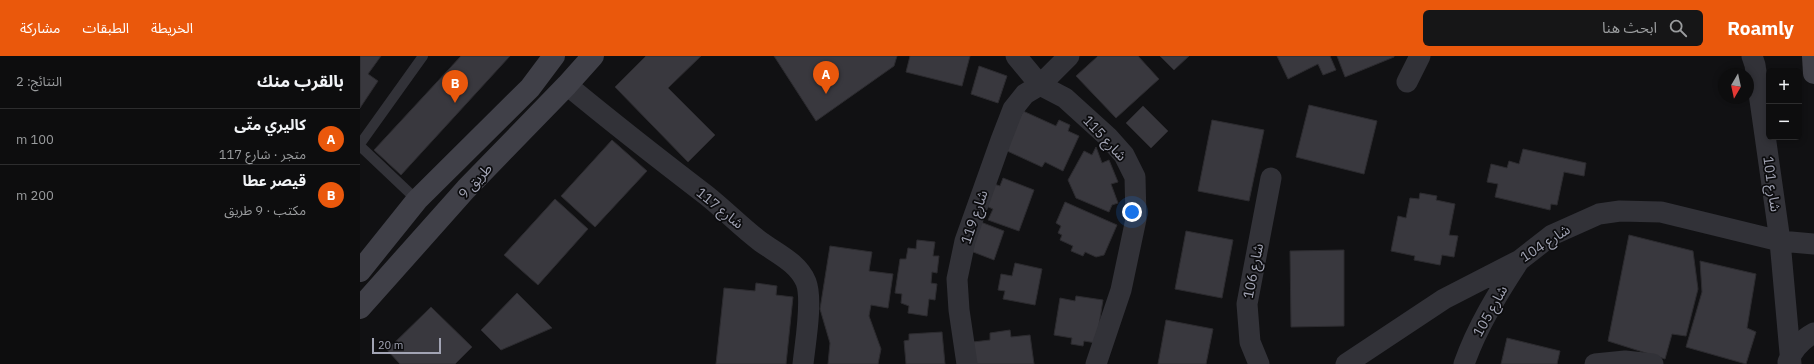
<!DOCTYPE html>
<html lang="ar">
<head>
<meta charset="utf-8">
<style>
  :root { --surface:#0d0d0e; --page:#161617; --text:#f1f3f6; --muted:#9a9c9e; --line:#2d2d2e; --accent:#ea580c }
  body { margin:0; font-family:"IBM Plex Sans","Noto Sans Arabic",sans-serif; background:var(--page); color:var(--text); direction:rtl }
  .controls { position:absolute; right:12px; top:12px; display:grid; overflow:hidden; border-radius:6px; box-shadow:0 2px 6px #0003 }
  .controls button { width:36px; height:36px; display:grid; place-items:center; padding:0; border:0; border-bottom:1px solid var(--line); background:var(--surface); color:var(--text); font:20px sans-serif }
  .compass { position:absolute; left:1358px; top:12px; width:36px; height:36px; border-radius:50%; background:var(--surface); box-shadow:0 2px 6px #0003; rotate:189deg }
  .scale { position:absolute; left:12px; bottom:10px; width:69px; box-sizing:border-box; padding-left:4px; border:2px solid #a2a4b4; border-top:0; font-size:11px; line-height:14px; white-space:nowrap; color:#a2a4b4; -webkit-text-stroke:3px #0c0c0e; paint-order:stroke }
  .you { position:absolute; left:772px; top:156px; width:14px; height:14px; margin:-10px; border:3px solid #fff; border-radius:50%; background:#1a73e8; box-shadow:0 0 0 6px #1a73e833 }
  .badge { display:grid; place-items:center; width:26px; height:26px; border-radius:50%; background:var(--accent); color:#fff; font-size:13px; font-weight:700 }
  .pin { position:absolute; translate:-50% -33px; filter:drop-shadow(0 1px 2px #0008) }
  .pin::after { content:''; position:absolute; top:21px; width:14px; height:12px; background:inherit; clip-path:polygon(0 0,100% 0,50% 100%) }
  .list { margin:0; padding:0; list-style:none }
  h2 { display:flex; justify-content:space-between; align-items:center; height:52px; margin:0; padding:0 16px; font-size:17px }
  h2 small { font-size:13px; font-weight:400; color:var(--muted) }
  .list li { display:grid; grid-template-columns:26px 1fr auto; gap:12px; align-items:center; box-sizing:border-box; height:56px; padding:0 16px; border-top:1px solid var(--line) }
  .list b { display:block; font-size:15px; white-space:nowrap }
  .list p { margin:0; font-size:13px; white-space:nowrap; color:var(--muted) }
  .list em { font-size:13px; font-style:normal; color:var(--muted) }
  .icon { flex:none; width:22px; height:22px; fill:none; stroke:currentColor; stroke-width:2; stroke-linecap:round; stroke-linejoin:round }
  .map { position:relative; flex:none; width:1454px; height:308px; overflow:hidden; direction:ltr }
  header { display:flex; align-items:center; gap:24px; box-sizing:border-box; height:56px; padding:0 20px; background:var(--accent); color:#fff }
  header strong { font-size:19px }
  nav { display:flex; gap:22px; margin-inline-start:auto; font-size:14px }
  .search { width:280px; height:36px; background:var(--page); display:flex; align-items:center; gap:10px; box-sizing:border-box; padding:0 14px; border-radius:6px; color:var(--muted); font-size:15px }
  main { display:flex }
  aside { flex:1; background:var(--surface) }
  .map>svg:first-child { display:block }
  .building { fill:#39383e; stroke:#2c2b2f }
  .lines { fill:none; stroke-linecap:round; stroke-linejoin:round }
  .lane { stroke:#323238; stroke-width:10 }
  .street { stroke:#323238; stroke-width:21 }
  .secondary { stroke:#404048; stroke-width:22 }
  .labels { text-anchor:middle; stroke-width:3.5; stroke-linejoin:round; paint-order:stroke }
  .street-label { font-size:14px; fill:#a2a4b4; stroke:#0c0c0e }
</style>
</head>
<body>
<header>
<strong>Roamly</strong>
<div class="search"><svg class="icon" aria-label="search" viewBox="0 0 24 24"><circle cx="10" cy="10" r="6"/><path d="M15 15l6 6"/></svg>ابحث هنا</div>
<nav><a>الخريطة</a><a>الطبقات</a><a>مشاركة</a></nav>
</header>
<main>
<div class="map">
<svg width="1454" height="308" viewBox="0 0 1454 308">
  <rect width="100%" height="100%" fill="#111113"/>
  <path class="building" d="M0 0H21L8 18 18 25 0 52Z
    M101 0H150L41 119 14 94Z
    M286 0H341L308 32 355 79 328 106 255 31Z
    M414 0H537L534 10 456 65Z
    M550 0H610L602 30 546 16Z
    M738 0H778L799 23 756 62 716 20Z
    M800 0H829L814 14Z
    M917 0H970L976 14 963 19 958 8 928 23Z
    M977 0H1034V1L985 21Z
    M619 10 647 20 638 47 611 38Z
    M949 49 1017 65 1004 118 936 101Z
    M783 50 808 75 791 92 766 67Z
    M663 55 696 70 699 64 710 69 708 75 719 80 703 115 685 106 682 111 645 94Z
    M852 64 904 74 889 145 838 135Z
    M252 84 287 115 235 171 201 140Z
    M736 91 742 107 749 104 758 126 751 128 758 147 752 149 749 156 716 142 708 124 724 95 732 99Z
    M1163 93 1226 107 1224 120 1204 116 1197 149 1191 148 1190 154 1135 141 1138 128 1127 126 1131 108 1147 112 1149 105 1159 108Z
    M643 122 674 134 659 175 628 164 633 153 626 150 634 128 640 130Z
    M1060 137 1077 140 1076 144 1095 148 1089 179 1098 180 1094 201 1082 199 1080 209 1054 204 1055 200 1031 195 1038 160 1046 162 1050 142 1059 143Z
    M195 143 228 173 178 229 144 199Z
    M705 146 757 169 744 199 736 201 725 196 723 200 711 195 713 190 700 184 702 179 698 177 701 170 696 167Z
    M618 165 644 175 634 204 608 194Z
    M826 175 873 184 862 242 815 233Z
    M1269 179 1333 195 1338 233 1326 280 1312 278 1305 303 1248 285Z
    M557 184 575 186 573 200H579L577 217 572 216 571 227 577 228 575 244 569 243 567 260 548 257 549 250 541 247 542 238 535 237 540 203H546L548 192 556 193Z
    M470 190 512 196 509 215 533 218 528 252 511 249 509 260 521 293 518 308H468L470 287 460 253Z
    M984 194V270L931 271 930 195Z
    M1340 205 1396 218 1387 272 1396 276 1386 308 1326 291 1342 236Z
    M655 207 682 213 675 249 643 243 645 235 638 234 641 218 652 220Z
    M396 227 417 230 416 239 433 241 426 308H356L364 232 395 235Z
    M157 237 192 272 141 294 121 274Z
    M716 240 743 244 736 287 724 285 723 290 711 288 712 282 694 279 700 242 715 245Z
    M71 251 112 291 95 308H40L27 294Z
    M806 264 853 273 846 308H798Z
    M650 274 651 281 670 279 674 308H616L613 286 630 284V277Z
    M582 276 585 308H546L544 285 549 284V278Z
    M1147 282 1200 295 1197 308H1141Z"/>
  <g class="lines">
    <path class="lane" d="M0 88 63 0
      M0 90 57 144"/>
    <path class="street" d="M656 0 680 29 705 42 748 81 764 99 775 121 776 163 761 234 736 308
      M1392 0 1395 9 1420 185 1431 308
      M1047 26 1060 0
      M207 29C253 67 299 103 346 139 365 154 382 172 401 186 418 198 438 207 446 226 453 244 445 288 443 308
      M1428 306C1433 293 1443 283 1454 277
      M607 308 599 254 597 223 605 185 641 84 653 53 665 38 680 29 709 0
      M899 308 890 286 887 248 911 122
      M986 308 1084 243 1160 204 1192 179 1239 158 1260 155 1301 156 1420 185 1454 188
      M1104 308C1117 271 1138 237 1159 205
      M1235 308 1265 305 1293 308"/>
    <path class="secondary" d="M1453 0 1454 17
      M0 215 57 144 170 32 194 0
      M0 252 106 133 207 29 233 0"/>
  </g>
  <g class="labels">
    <g class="street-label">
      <text transform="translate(745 82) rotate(47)" y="5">شارع 115</text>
      <text transform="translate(115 125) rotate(-47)" y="5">9 طريق</text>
      <text transform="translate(1412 128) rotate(82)" y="5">شارع 101</text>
      <text transform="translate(360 152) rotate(39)" y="5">شارع 117</text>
      <text transform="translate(614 161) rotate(-71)" y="5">شارع 119</text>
      <text transform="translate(1185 187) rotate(-33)" y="5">شارع 104</text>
      <text transform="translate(893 215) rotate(-79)" y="5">شارع 106</text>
      <text transform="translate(1130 255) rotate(-61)" y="5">شارع 105</text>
    </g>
  </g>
</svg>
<div class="controls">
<button>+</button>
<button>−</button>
</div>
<svg class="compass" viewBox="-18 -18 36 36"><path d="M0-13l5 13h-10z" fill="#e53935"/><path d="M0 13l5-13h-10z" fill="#9a9c9e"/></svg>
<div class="scale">20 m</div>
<div class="you"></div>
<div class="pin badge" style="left:466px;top:38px">A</div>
<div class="pin badge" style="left:95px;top:47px">B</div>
</div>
<aside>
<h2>بالقرب منك<small>النتائج: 2</small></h2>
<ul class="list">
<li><span class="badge">A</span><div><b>كاليري متّى</b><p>متجر · شارع 117</p></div><em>100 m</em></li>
<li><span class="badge">B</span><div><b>قيصر عطا</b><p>مكتب · 9 طريق</p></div><em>200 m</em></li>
</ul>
</aside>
</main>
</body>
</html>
